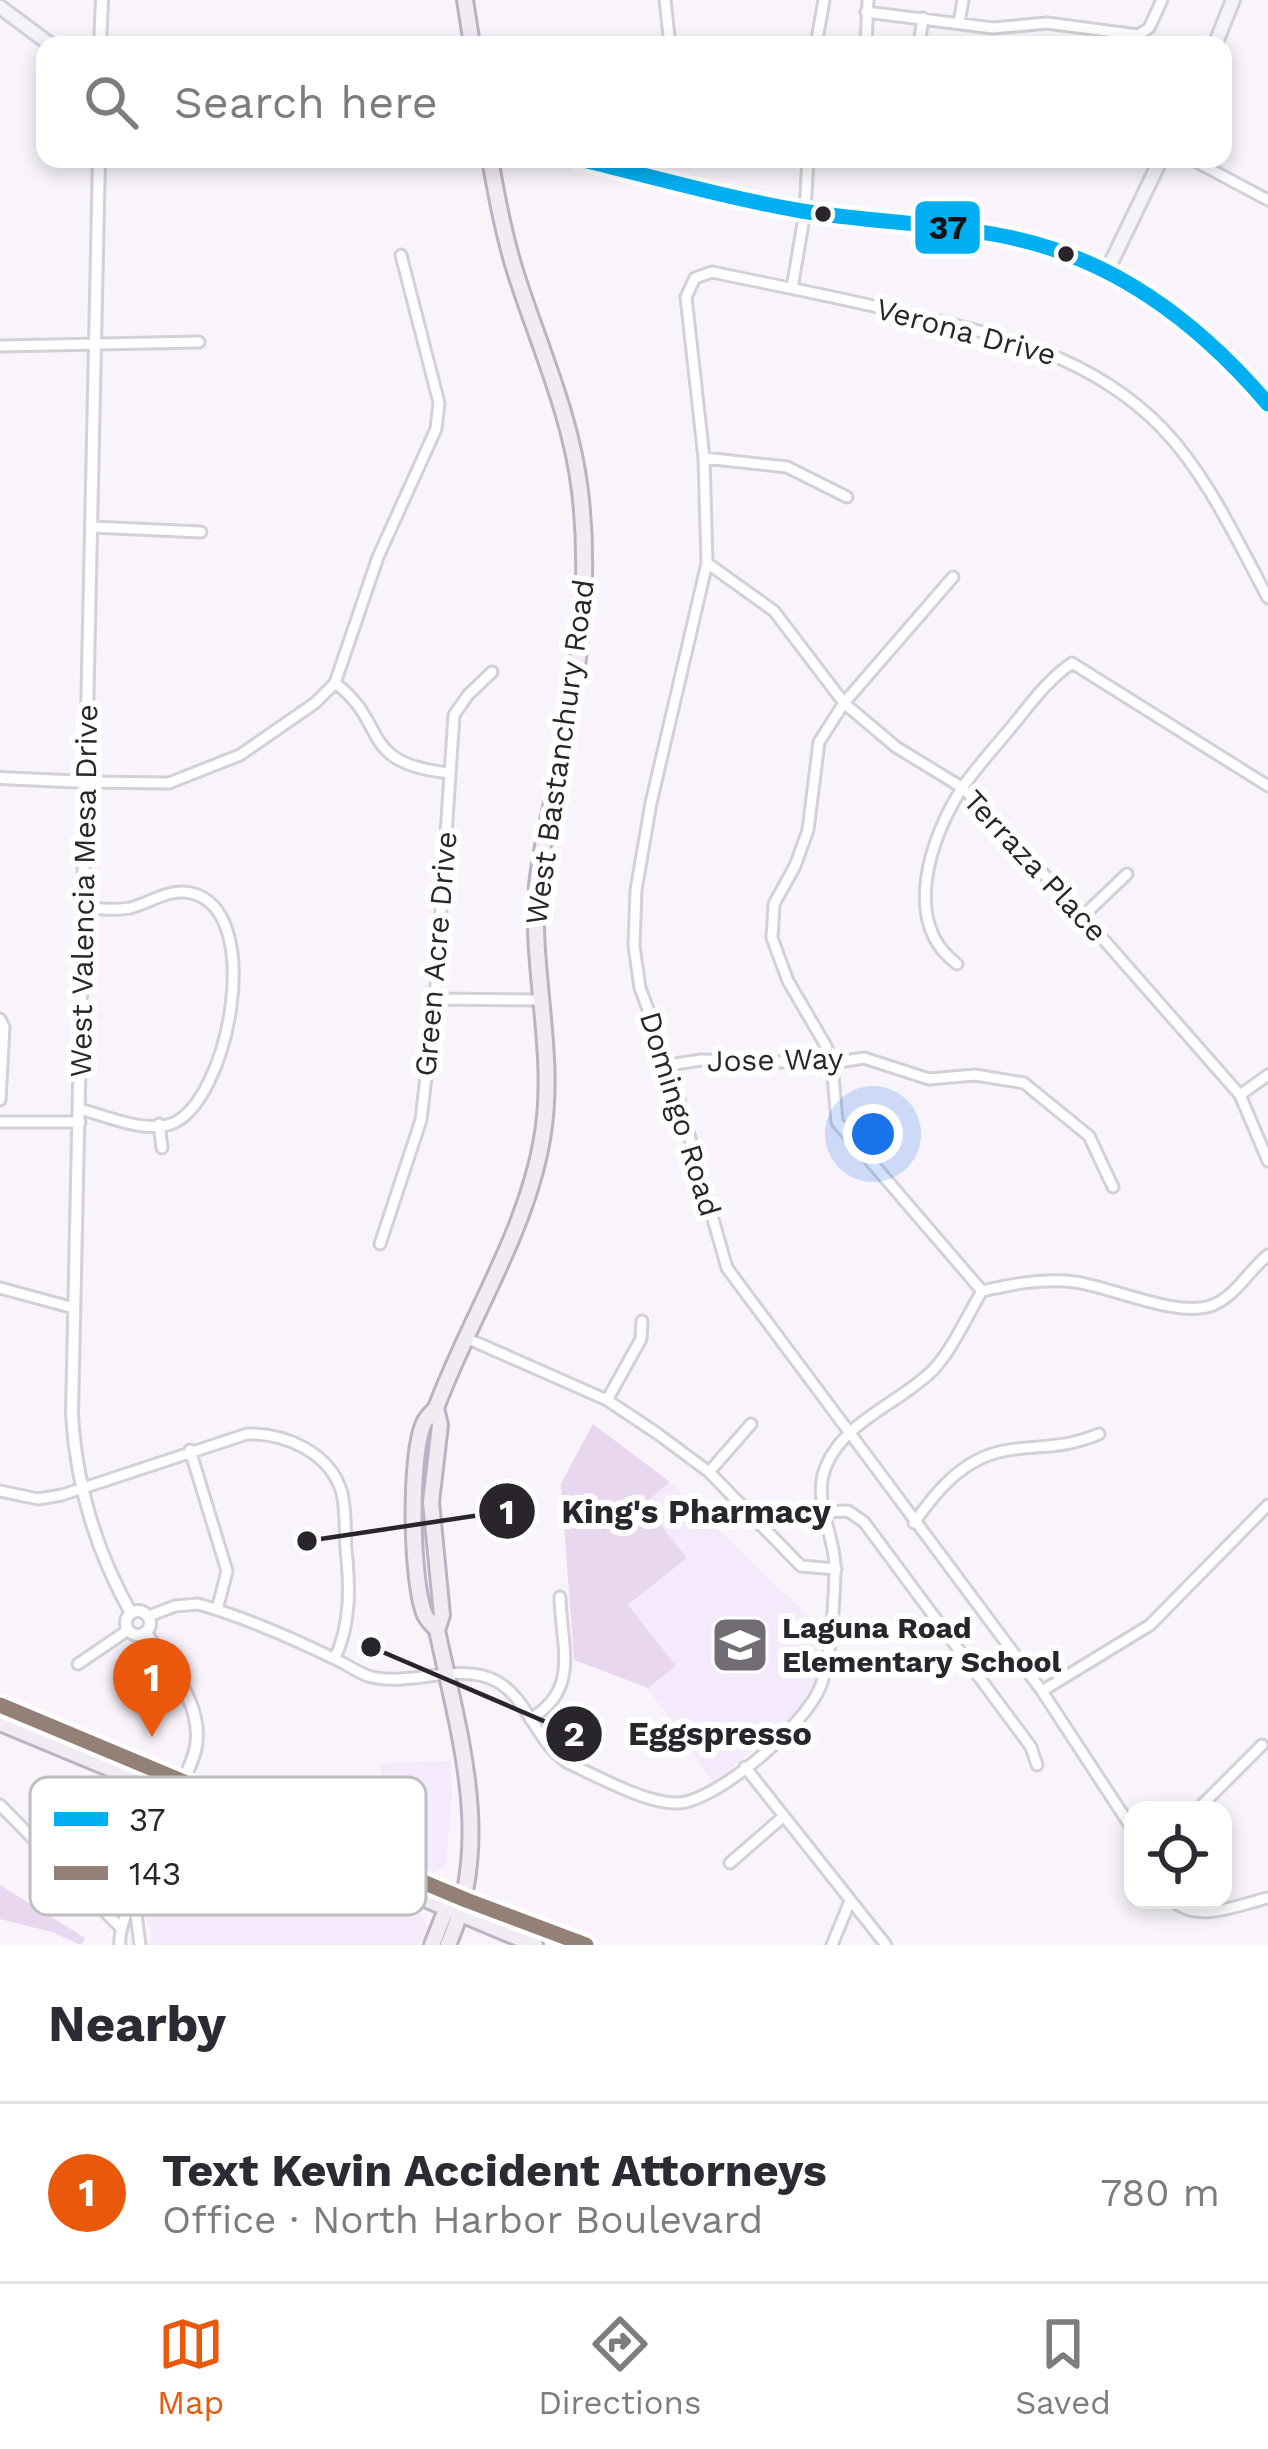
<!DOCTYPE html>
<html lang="en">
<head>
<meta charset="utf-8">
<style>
  :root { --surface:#fff; --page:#f2f2f3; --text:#2b2b33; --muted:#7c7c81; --line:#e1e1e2; --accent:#ea580c }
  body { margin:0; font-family:"Work Sans",sans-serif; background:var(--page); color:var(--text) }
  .controls { position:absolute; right:36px; bottom:36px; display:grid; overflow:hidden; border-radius:24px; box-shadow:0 6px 18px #0003 }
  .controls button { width:108px; height:108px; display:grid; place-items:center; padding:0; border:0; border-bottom:3px solid var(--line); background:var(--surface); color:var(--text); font:60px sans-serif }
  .you { position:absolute; left:873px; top:1134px; width:42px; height:42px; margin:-30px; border:9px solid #fff; border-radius:50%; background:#1a73e8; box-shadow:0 0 0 18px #1a73e833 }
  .badge { display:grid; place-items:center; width:78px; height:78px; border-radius:50%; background:var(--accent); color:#fff; font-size:39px; font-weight:700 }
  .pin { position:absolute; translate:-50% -99px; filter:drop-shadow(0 3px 6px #0008) }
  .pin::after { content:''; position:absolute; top:63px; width:42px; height:36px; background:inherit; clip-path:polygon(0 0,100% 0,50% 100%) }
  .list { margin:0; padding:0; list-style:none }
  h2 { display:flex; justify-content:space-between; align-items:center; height:156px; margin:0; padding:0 48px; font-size:51px }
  h2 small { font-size:39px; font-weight:400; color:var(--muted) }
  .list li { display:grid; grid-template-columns:78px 1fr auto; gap:36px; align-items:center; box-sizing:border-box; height:180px; padding:0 48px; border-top:3px solid var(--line) }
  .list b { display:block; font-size:45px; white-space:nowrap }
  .list p { margin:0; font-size:39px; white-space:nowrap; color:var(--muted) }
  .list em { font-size:39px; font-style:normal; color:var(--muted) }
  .icon { flex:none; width:66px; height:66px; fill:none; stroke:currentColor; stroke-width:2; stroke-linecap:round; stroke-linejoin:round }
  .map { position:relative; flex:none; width:1268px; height:1945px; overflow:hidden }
  .search { position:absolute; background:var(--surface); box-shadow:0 6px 18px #0003; left:36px; right:36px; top:36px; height:132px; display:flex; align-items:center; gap:30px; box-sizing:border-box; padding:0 42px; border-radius:24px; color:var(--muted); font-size:45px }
  .sheet { height:336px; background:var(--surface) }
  nav { display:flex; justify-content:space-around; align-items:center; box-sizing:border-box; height:168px; border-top:3px solid var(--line); background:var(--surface); font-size:33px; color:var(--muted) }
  nav a { display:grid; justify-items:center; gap:6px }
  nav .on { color:var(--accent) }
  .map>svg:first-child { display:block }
  .built { fill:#f5eafb }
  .green { fill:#e8d7ef }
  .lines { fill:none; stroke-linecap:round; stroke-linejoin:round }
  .minor-casing { stroke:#d4d0d7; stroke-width:15 }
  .tertiary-casing { stroke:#d4d0d7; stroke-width:16 }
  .secondary-casing { stroke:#d4d0d7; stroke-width:18 }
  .primary-casing { stroke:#beb1c3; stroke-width:20 }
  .minor { stroke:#fefdff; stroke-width:9 }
  .tertiary { stroke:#fefdff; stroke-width:10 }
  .secondary { stroke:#f7f4f9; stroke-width:12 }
  .primary { stroke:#f1ecf4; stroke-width:14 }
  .bus-1-casing { stroke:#fff; stroke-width:24 }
  .bus-2-casing { stroke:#fff; stroke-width:24 }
  .bus-1 { stroke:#00aff2; stroke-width:15 }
  .bus-2 { stroke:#938177; stroke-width:15 }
  .bus-dot { fill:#2a252c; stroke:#fff; stroke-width:4.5 }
  .labels { text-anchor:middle; stroke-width:12; stroke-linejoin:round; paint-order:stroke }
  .street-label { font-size:30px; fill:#2a252c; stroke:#fff }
  .poi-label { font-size:30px; font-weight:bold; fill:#2a252c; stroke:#fff; text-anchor:start }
  .key { fill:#fff; stroke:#bfbec0; stroke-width:3 }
  .key-label { font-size:33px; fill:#2a252c }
  .leader { fill:none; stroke:#2a252c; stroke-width:4.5 }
  .callout-dot { fill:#2a252c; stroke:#fff; stroke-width:4.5 }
  .mark-label { font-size:36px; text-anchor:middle; font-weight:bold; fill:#fff }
  .callout-label { font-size:33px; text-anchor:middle; font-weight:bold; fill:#2a252c; stroke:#fff; stroke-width:12; stroke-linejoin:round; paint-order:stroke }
  .line-badge { stroke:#fff; stroke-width:4.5 }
  .pale-badge-label { font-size:33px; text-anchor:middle; font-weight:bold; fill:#111 }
</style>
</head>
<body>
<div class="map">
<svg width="1268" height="1945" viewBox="0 0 1268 1945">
  <rect width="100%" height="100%" fill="#f9f4fc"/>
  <path class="built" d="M670 1482 822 1630 813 1689 800 1711 713 1783 648 1688 676 1666 628 1606 687 1558 644 1504Z
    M451 1761 452 1795 446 1864 434 1873 385 1851 381 1763Z
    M186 1815 423 1916 427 1929 420 1945H150L151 1931 142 1911 180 1820Z"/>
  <path class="green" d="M593 1424 670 1482 644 1504 687 1558 628 1605 676 1666 648 1688 574 1660 561 1483Z
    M0 1885 85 1938 81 1945 52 1932 0 1919Z"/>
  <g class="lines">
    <g class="minor-casing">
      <path id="minor" d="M665 0 670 45
        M866 12 993 28 1047 23 1138 35 1149 28 1162 0
        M959 23 963 0
        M816 45 824 0
        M866 45 868 0
        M919 45 923 18
        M1191 159 1268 200
        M792 288 805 212 808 159
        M0 346 199 342
        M704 458 787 467 847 497
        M92 527 201 532
        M707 563 774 611 844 703 896 747 963 788 1083 916 1240 1095 1268 1161
        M953 577 844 703 819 742 808 830 795 866 774 904 772 938 788 981 826 1046 832 1063 837 1122 982 1291
        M335 683C390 724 357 763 449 773
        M87 782 169 783 240 755 315 703 335 683 378 557 436 429 439 403 401 255
        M1083 916 1127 874
        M957 964C901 923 930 838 962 788 976 768 993 749 1009 730 1029 706 1046 681 1072 663L1268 786
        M435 999 541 1000
        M0 1019 4 1027 0 1100
        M669 1065 701 1060 832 1063 864 1058 929 1079 975 1075 1024 1083 1089 1136 1113 1187
        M1240 1095 1268 1075
        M80 1109C106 1116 144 1133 171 1124 228 1104 267 910 191 893 169 888 150 903 130 908 116 911 98 908 83 908
        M0 1122H80
        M159 1124 162 1148
        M380 1244 421 1120 435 999 454 715 468 695 492 672
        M0 1288 74 1308
        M464 1337 607 1400 658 1434 709 1472 801 1566 836 1569
        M607 1400 641 1339 642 1321
        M190 1450 227 1571 217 1610
        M709 1472 751 1424
        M0 1491 38 1499 62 1495 247 1434C285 1433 330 1452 342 1493 346 1510 345 1531 346 1549 350 1587 351 1623 335 1658
        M824 1512 848 1511 864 1522 1031 1747 1037 1765
        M914 1523C936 1491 963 1459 1003 1451 1042 1444 1059 1450 1099 1434
        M149 1616 175 1606 198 1604C244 1617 292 1638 335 1659 346 1664 357 1672 368 1676 409 1688 460 1661 496 1681 529 1699 536 1743 568 1763 597 1776 648 1805 679 1803 719 1800 811 1721 822 1682 831 1654 834 1604 835 1573 837 1538 811 1501 826 1466 845 1420 901 1403 934 1369 953 1348 967 1316 982 1291 1013 1284 1043 1278 1075 1282 1112 1287 1179 1319 1213 1305 1237 1295 1248 1271 1268 1255
        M78 1664 128 1630
        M1042 1691 1150 1625 1268 1505
        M530 1719C581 1689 561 1647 560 1597
        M745 1767 886 1945
        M0 1805 120 1927
        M1197 1810 1262 1745
        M1133 1830 1042 1691 727 1268 669 1065 640 988 634 946 636 890 651 803 707 563 704 458 686 297 695 278 712 272C774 285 837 297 899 312 997 334 1090 354 1162 428 1208 476 1237 541 1268 598
        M730 1863 784 1816
        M134 1898 140 1945
        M1172 1900C1198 1924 1237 1905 1268 1898
        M120 1945C116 1921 164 1824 177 1795
        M832 1945 850 1901"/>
    </g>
    <g class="tertiary-casing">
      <path id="tertiary" d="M100 45 102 0
        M99 159 72 1414C76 1485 96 1551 131 1613
        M0 778 87 782
        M126 1623a12 12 0 1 1 24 0a12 12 0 1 1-24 0Z
        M146 1633C169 1667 206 1706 195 1751 191 1766 183 1780 177 1795"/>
    </g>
    <g class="secondary-casing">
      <path id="secondary" d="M0 7 51 45
        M1215 45 1233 0
        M579 159C654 176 727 199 803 211 869 222 937 224 1003 236 1110 255 1201 320 1268 404
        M1107 271 1161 159"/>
    </g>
    <g class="primary-casing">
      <path id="primary" d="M465 0 472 45
        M436 1408 440 1425 431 1502 442 1615 437 1630
        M0 1705 293 1827
        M0 1723 287 1842
        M297 1828 466 1900 586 1945
        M291 1843 535 1945
        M432 1945 449 1902
        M448 1945C494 1842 459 1735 437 1630 433 1625 428 1621 425 1615 411 1583 409 1455 424 1423 425 1420 433 1411 436 1408 469 1319 526 1233 542 1139 557 1055 530 970 537 886 541 844 553 802 561 761 579 672 591 582 580 491 571 415 539 346 516 274 504 236 497 198 490 159"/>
    </g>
    <use href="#minor" class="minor"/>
    <use href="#tertiary" class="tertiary"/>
    <use href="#secondary" class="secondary"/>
    <use href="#primary" class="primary"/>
    <g class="bus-1-casing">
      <path id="bus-1" d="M579 159C653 177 727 198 802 211 869 222 937 223 1003 236 1112 257 1197 321 1268 404"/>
    </g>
    <g class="bus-2-casing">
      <path id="bus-2" d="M0 1705 466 1900 586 1945"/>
    </g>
    <use href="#bus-1" class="bus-1"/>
    <use href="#bus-2" class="bus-2"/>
  </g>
  <defs>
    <g id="school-square" transform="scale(3)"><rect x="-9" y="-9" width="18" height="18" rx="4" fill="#726d75" stroke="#fff"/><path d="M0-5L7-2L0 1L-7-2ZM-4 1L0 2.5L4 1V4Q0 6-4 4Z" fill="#fff"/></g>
  </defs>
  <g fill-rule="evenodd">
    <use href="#school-square" x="740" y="1645"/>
  </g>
  <g class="bus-dot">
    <circle cx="823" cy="214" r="10"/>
    <circle cx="1066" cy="254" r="10"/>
  </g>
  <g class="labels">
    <g class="street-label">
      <text transform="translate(966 332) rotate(15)" y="10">Verona Drive</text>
      <text transform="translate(560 752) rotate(-82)" y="10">West Bastanchury Road</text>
      <text transform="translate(1035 866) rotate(47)" y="10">Terraza Place</text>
      <text transform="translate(84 891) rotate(-89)" y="10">West Valencia Mesa Drive</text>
      <text transform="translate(436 954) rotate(-85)" y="10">Green Acre Drive</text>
      <text transform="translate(775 1060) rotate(-1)" y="10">Jose Way</text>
      <text transform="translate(680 1114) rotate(73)" y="10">Domingo Road</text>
    </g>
    <g class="poi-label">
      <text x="782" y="1638">Laguna Road<tspan x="782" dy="34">Elementary School</tspan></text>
    </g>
  </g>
  <rect x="30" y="1777" width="396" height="138" rx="18" class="key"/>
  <rect x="54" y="1812" width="54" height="14" fill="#00aff2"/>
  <rect x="54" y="1866" width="54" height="14" fill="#938177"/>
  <g class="key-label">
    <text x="129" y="1831">37</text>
    <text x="129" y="1885">143</text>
  </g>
  <path class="leader" d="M307 1541L507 1511M371 1647L574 1734"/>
  <g class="callout-dot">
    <circle cx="307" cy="1541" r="12"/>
    <circle cx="371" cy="1647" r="12"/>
    <circle cx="507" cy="1511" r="30"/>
    <circle cx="574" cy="1734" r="30"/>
  </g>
  <g class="mark-label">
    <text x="507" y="1524">1</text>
    <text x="574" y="1746">2</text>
  </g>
  <g class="callout-label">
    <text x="696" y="1523">King's Pharmacy</text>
    <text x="720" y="1745">Eggspresso</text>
  </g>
  <rect class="line-badge" x="913" y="199" width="69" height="57" rx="12" fill="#00aff2"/>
  <g class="pale-badge-label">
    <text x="948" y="239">37</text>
  </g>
</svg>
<div class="controls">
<button><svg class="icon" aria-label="locate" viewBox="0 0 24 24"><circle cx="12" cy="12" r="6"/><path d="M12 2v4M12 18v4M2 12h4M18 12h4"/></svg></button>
</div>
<div class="you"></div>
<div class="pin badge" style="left:152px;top:1737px">1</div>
<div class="search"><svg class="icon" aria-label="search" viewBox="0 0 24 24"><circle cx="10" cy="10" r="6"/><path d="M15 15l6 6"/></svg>Search here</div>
</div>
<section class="sheet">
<h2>Nearby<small></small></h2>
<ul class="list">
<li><span class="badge">1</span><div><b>Text Kevin Accident Attorneys</b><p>Office · North Harbor Boulevard</p></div><em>780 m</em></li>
</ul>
</section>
<nav>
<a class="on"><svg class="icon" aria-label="map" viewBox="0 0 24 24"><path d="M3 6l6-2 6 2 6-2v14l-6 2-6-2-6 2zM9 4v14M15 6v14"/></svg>Map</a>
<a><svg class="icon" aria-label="directions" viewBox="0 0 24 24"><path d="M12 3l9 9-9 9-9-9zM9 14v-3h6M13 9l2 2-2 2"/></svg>Directions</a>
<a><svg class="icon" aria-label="saved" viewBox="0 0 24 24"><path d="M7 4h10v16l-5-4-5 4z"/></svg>Saved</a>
</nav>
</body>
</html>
